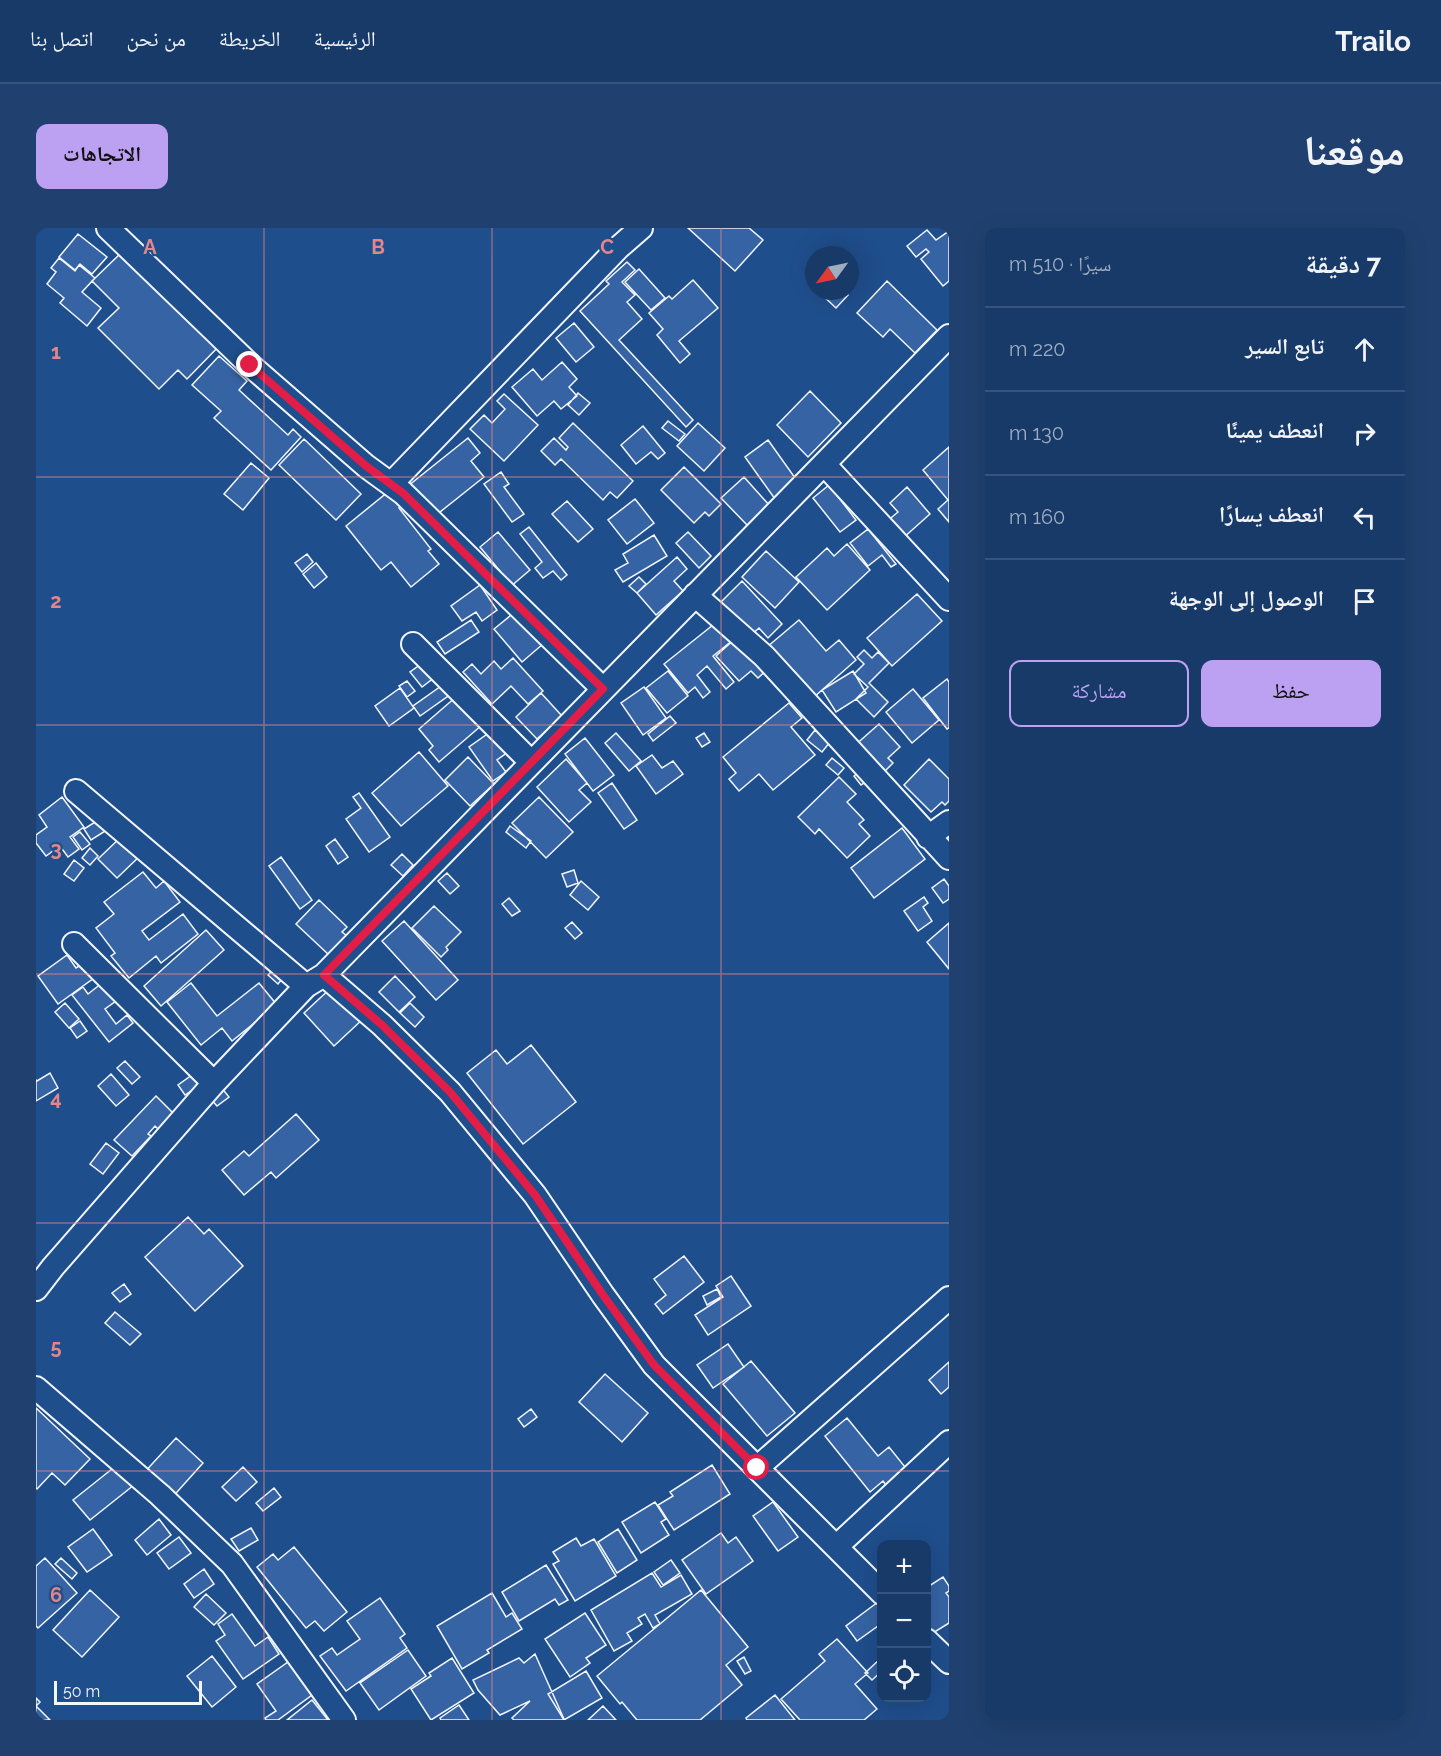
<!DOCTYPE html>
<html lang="ar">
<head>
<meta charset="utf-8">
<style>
  :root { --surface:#173a69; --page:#20416f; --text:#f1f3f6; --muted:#9eadc0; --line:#36547d; --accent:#bca0f2 }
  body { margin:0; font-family:Raleway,"Noto Naskh Arabic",sans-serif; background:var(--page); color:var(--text); direction:rtl }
  .controls { position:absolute; right:18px; bottom:18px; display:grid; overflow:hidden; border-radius:12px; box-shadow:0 6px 24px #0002 }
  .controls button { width:54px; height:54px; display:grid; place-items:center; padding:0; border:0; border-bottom:2px solid var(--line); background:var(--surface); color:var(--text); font:30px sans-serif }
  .compass { position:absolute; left:769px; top:18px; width:54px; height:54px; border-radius:50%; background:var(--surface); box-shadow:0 6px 24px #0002; rotate:237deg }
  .scale { position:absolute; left:18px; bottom:15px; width:148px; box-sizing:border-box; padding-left:6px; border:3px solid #f2f6ff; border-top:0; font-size:16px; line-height:21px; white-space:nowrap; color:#f2f6ff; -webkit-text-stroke:4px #1f4e8c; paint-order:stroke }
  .stop { position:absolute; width:18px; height:18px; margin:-14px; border:4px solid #e11d48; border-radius:50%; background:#fff }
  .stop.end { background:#e11d48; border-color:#fff; box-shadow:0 2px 6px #0008 }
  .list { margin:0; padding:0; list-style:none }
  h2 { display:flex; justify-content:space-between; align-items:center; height:78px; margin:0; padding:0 24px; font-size:26px }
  h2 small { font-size:20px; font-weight:400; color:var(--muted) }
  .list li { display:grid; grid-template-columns:39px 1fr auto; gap:18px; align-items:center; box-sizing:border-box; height:84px; padding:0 24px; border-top:2px solid var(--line) }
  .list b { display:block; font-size:22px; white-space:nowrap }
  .list em { font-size:20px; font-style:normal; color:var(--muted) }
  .actions { display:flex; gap:12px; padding:18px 24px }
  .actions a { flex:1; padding:14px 0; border:2px solid var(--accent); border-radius:12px; text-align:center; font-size:21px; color:var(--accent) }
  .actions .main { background:var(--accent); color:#111 }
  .icon { flex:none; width:33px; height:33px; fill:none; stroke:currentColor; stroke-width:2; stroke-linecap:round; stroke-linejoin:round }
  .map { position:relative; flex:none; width:913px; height:1492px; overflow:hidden; direction:ltr; border-radius:12px }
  header { display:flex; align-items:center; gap:36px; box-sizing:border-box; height:84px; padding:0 30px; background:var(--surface); border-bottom:2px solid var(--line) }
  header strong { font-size:28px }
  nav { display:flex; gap:33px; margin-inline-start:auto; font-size:21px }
  .intro { display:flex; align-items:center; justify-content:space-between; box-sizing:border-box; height:144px; padding:0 36px }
  h1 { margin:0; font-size:42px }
  .button { padding:15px 27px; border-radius:12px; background:var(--accent); color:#111; font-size:21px; font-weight:700 }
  main { display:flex; gap:36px; padding:0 36px }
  aside { flex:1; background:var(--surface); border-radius:12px; box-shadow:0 6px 24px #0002 }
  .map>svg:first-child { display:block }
  .building { fill:#3563a3; stroke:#f2f6ff; stroke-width:1.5 }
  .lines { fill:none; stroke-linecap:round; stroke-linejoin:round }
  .minor-casing { stroke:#f2f6ff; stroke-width:26 }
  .minor { stroke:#1f4e8c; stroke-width:22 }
  .route { stroke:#e11d48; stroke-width:8 }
  .grid { fill:none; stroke:#e38589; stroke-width:1.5; stroke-opacity:0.55 }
  .grid-label { font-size:20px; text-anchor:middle; font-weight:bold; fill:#e38589; stroke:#1f4e8c; stroke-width:4.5; stroke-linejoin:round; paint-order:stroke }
</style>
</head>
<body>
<header>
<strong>Trailo</strong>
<nav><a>الرئيسية</a><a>الخريطة</a><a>من نحن</a><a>اتصل بنا</a></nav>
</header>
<div class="intro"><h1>موقعنا</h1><a class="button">الاتجاهات</a></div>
<main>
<aside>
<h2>7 دقيقة<small>سيرًا · 510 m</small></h2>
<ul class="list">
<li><svg class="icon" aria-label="ahead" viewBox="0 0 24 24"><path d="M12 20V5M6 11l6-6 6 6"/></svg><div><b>تابع السير</b></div><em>220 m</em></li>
<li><svg class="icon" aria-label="right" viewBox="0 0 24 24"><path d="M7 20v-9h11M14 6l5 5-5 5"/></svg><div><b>انعطف يمينًا</b></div><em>130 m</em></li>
<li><svg class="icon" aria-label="left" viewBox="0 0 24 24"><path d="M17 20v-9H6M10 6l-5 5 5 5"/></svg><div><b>انعطف يسارًا</b></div><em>160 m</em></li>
<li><svg class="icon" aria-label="arrive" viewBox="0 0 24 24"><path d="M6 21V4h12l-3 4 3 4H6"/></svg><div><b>الوصول إلى الوجهة</b></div></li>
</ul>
<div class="actions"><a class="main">حفظ</a><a>مشاركة</a></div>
</aside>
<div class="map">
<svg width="913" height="1492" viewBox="0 0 913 1492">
  <rect width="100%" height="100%" fill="#1f4e8c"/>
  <path class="building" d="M652 0H713L727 12 699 43Z
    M891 2 900 12 913 3V53L907 58 885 31 893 24 890 21 880 29 871 18Z
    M42 6 71 29 56 46 44 36 39 42 23 29Z
    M85 25 187 114 151 151 142 142 123 161 62 100 83 80 56 53Z
    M23 30 39 43 43 37 59 50 46 64 65 80 51 98 24 75 28 70 11 56 20 44 15 40Z
    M591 34 599 42 586 54 599 67 591 74 606 91 583 112 657 192 650 199 544 83 573 56 570 53Z
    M603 41 629 70 615 82 589 54Z
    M657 52 682 80 643 113 654 126 644 135 621 107 627 101 613 85 633 68 636 71Z
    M851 53 901 102 879 125 854 101 847 109 821 85Z
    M782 63H808L812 67 800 80Z
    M538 95 558 119 540 134 520 110Z
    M183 128 211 153 203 162 252 207 257 201 265 209 235 242 178 190 185 183 156 157Z
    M526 134 541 151 533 159 541 168 525 181 518 173 501 188 476 159 497 141 506 152Z
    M774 163 805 195 772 229 741 197Z
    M542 165 554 175 543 187 532 177Z
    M468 166 502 197 468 233 434 201 448 187 456 195 469 181 461 173Z
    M632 193 649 206 643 213 626 200Z
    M537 195 597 253 581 270 574 264 567 272 525 231 519 237 505 223 518 210 530 222 532 219 523 210Z
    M662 195 689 220 668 243 641 218Z
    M607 198 629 225 622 231 615 224 600 236 585 217Z
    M432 210 444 225 435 233 448 249 399 288 367 262Z
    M268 211 325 266 300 292 243 237Z
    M732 212 762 254 739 271 709 229Z
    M913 219V294L902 281 912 272 887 242Z
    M215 235 233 250 207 282 188 266Z
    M648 239 685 276 673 288 669 284 658 295 625 262Z
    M465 244 473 256 468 259 488 286 476 294 448 256Z
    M708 249 734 278 712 298 685 270Z
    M793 257 820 292 804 304 777 270Z
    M358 259 372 273 363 280 395 321 392 323 403 336 375 359 355 334 345 342 310 298Z
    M871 259 894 286 866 311 850 294 862 284 854 275Z
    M599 271 618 295 591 316 572 292Z
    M531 273 557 301 542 314 516 286Z
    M493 299 531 347 525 352 517 343 507 350 499 340 506 334 484 306Z
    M832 301 860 336 855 339 846 327 832 338 814 315Z
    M462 304 494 342 474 359 462 344 464 343 444 319Z
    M652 304 675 328 663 340 640 315Z
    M618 307 631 328 587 354 579 342 592 335 587 326Z
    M811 316 834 342 791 382 760 349 791 320 798 328Z
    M730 323 763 354 739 380 706 349Z
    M271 326 277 334 266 344 259 335Z
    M641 329 651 341 638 353 647 363 620 387 601 365Z
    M280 335 291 349 278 360 267 346Z
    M603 349 610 356 601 365 593 358Z
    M706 353 746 396 732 410 723 400 712 410 681 378Z
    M444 357 461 382 446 393 440 384 426 393 415 378Z
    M881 366 906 393 856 438 831 410Z
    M480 383 507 416 486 434 458 401Z
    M435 392 443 404 409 426 401 414Z
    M763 392 790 423 803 412 820 432 777 470 731 419Z
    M682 393 697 412 677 428 698 454 690 461 671 438 661 447 674 464 667 470 659 459 652 465 628 436Z
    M701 409 735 438 722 450 715 443 703 453 680 428Z
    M828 422 836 430 842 424 853 435 833 455 852 474 838 489 820 471 832 459 818 446 828 436 821 429Z
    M477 430 507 463 492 476 475 458 456 476 427 444 436 436 445 446 458 433 465 441Z
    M388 434 399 449 386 459 374 444Z
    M632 443 652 468 631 485 610 460Z
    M817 443 830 465 800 484 786 462Z
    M911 451 913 454V500L911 501 887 470Z
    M371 453 379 463 371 469 363 458Z
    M408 456 415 466 384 488 377 478Z
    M608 459 630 490 607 507 585 475Z
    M364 460 378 480 353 498 339 478Z
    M877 461 903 492 876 515 850 484Z
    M505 465 526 488 501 511 480 489Z
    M421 468 446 497 403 534 393 522 397 518 383 501Z
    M753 475 766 490 755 499 779 527 737 562 723 546 703 563 693 551 700 545 687 529Z
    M634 488 640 495 617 513 612 506Z
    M843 496 864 519 852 530 857 535 844 548 817 519Z
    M457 502 472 524 461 532 470 544 457 553 433 519Z
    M779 502 794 514 786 524 771 512Z
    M580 505 605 533 593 543 569 515Z
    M668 505 674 514 666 519 660 510Z
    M549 510 578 547 557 563 529 526Z
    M383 524 412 558 365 598 336 565Z
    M616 527 626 540 637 533 647 546 620 566 600 538Z
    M432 529 458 556 434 578 409 552Z
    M796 530 808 540 802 547 790 537Z
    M530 531 551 555 543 562 555 574 533 594 501 559Z
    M893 531 913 551V573L909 577 906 574 895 584 868 557Z
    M823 544 831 553 825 557 818 548Z
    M803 549 820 566 811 574 828 592 823 596 834 608 811 630 783 601 779 606 762 589Z
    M576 555 601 592 588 601 562 565Z
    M323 565 354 609 333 624 310 591 325 580 317 569Z
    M26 569 48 599 34 609 43 621 32 629 24 618 10 628 0 615V607L11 599 3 587Z
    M503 569 537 604 510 630 476 595Z
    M67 589 74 600 55 612 48 601Z
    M474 598 495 613 490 620 470 604Z
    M866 600 889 631 838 670 815 640Z
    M44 604 54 616 46 622 37 609Z
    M87 607 106 626 81 650 62 631Z
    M299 611 312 629 302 636 290 618Z
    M54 620 62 628 54 637 46 630Z
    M366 626 377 637 367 648 355 637Z
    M245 629 276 672 264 681 233 638Z
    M38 632 48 640 38 653 28 646Z
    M538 642 542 655 531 659 526 646Z
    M107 644 120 660 128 653 144 674 106 703 113 712 147 686 162 706 125 735 120 728 93 750 75 728 79 725 60 700 78 686 68 674Z
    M411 645 423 658 414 666 402 653Z
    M908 651 913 658V671L907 675 896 660Z
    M545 653 563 669 552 682 534 667Z
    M888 669 892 675 887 679 896 693 882 703 868 683Z
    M473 670 484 683 476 688 466 676Z
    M283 672 311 699 306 704 311 708 293 727 260 696Z
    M398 678 425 704 410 719 412 722 405 729 376 700Z
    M368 693 422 752 400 772 346 713Z
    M536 694 546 705 539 711 529 700Z
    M913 695V741L891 714Z
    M170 702 188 722 125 778 108 758Z
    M31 727 40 740 48 735 58 750 22 776 2 748Z
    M241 738 250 746 242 756 232 747Z
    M359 748 379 769 363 784 343 764Z
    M66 755 80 773 69 781 80 796 91 787 97 795 73 814 36 767 47 759 52 766Z
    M155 755 181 788 223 755 241 777 196 813 186 800 165 817 131 774Z
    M298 757 328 790 298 818 268 785Z
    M29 775 43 791 33 800 19 784Z
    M374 775 388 789 379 799 364 785Z
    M44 793 51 803 41 810 34 800Z
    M495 817 540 874 487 916 431 845 460 822 471 836Z
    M89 833 104 849 96 856 81 840Z
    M163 842 170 853 149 867 142 857Z
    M14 845 22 860 0 873V852L1 853Z
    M75 846 93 867 80 878 62 858Z
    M185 859 193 869 181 878 173 869Z
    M120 868 137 885 122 901 119 898 112 906 115 908 96 928 78 912Z
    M260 886 283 912 240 950 235 944 208 967 186 942 208 923 213 928Z
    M70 915 83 925 67 946 54 936Z
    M152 989 168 1006 173 1001 207 1038 159 1083 109 1029Z
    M648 1028 668 1054 627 1086 619 1076 630 1067 618 1051Z
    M695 1048 715 1078 672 1107 659 1087 687 1069 680 1058Z
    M88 1056 95 1066 84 1074 76 1065Z
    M681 1061 685 1069 671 1077 667 1068Z
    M79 1084 105 1106 94 1117 69 1095Z
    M692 1116 708 1139 677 1160 661 1137Z
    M715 1133 759 1185 731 1208 687 1156Z
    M913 1134V1159L905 1166 893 1152Z
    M569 1146 612 1185 586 1214 543 1174Z
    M0 1180 54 1231 29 1257 16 1245 1 1261 0 1260Z
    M495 1181 501 1189 488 1199 482 1191Z
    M811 1190 842 1228 853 1219 873 1244 852 1260 847 1253 834 1264 789 1208Z
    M140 1210 167 1235 133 1273 105 1248Z
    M81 1237 98 1257 54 1292 37 1272Z
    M676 1237 694 1266 638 1302 622 1277 637 1268 634 1264Z
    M207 1239 221 1254 200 1273 186 1259Z
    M238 1260 245 1269 227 1283 220 1275Z
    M619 1274 630 1291 625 1294 633 1307 605 1325 586 1294Z
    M737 1274 762 1309 742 1323 717 1288Z
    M123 1291 135 1307 111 1327 99 1312Z
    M215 1300 222 1312 203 1323 195 1311Z
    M57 1301 76 1327 51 1344 32 1319Z
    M582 1301 601 1332 581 1345 562 1314Z
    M685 1305 692 1315 700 1309 717 1333 670 1366 646 1332Z
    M143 1309 155 1325 133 1341 121 1325Z
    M540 1310 545 1318 558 1311 580 1348 539 1373 517 1336 523 1333 517 1324Z
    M258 1319 311 1384 288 1403 279 1393 270 1400 221 1339 237 1326 242 1332Z
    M9 1330 41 1365 2 1400 0 1398V1338Z
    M25 1330 41 1345 36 1351 19 1336Z
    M635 1332 644 1345 627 1357 618 1344Z
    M510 1337 532 1372 523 1377 519 1371 483 1393 466 1364Z
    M168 1341 178 1356 158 1370 148 1356Z
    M616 1345 625 1359 645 1347 656 1366 619 1387 624 1396 617 1400 609 1386 602 1390 606 1396 591 1405 596 1413 578 1423 555 1382Z
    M907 1349 913 1358V1363L910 1365 913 1369V1395L897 1405 890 1395V1360Z
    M54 1362 83 1389 46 1429 17 1402Z
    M665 1362 712 1419 690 1437 706 1457 664 1492H601L586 1474 584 1476 561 1448Z
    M456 1365 470 1389 476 1385 486 1401 451 1422 453 1425 426 1441 401 1398Z
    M170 1366 190 1385 178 1397 158 1379Z
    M344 1370 369 1406 364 1410 371 1420 310 1463 284 1428 296 1420 301 1427 324 1411 311 1393Z
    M842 1374 846 1379V1395L821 1413 810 1398Z
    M549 1385 570 1417 550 1430 554 1435 534 1449 509 1411Z
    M196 1386 219 1418 232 1409 243 1426 207 1451 180 1413 189 1407 182 1396Z
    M801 1411 832 1445 819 1456 841 1481 828 1492H764L745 1471 789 1433 783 1426Z
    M372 1422 390 1448 343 1482 324 1455Z
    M499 1426 528 1491 527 1492H478L476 1490 494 1473 464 1487 442 1462 437 1452 483 1430 488 1435Z
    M176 1428 200 1459 176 1479 151 1448Z
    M708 1429 715 1443 709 1446 701 1433Z
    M416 1430 438 1465 395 1492 375 1461 395 1448 393 1445Z
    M844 1431 846 1433V1443L836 1452 829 1445Z
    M252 1434 276 1467 242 1492H230L229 1490 240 1483 221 1456Z
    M550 1443 566 1470 528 1492 512 1466Z
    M739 1467 759 1492H711L710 1490Z
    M0 1470 4 1474 0 1478 14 1492H0Z
    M276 1472 292 1492H251Z
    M423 1477 433 1492H405L404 1490Z
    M567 1478 580 1492H552Z"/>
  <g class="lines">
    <g class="minor-casing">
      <path id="minor" d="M72 0 214 137 330 238 367 265 567 461
        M788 236 913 371
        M355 256 582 20 605 0
        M659 367 728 428 913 630
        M377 416 495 534
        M40 563 270 758
        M892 609 913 594
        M38 716 178 855
        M288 747 346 797 414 864 499 967 567 1067 618 1137 846 1365
        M0 1061 17 1039 178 855 270 758 288 747 913 108
        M0 1160 124 1267 196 1336 308 1492
        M721 1240 913 1070
        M800 1319 913 1214
        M890 1412 913 1434"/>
    </g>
    <use href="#minor" class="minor"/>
  </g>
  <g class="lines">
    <path class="route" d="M214 137 330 238 367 265 567 461 288 747 346 797 414 864 499 967 567 1067 618 1137 721 1240"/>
  </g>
  <path class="grid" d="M228 0V1492M456 0V1492M685 0V1492M0 249H913M0 497H913M0 746H913M0 995H913M0 1243H913"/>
  <g class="grid-label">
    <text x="114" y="26">A</text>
    <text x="342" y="26">B</text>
    <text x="571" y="26">C</text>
    <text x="20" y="131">1</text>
    <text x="20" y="380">2</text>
    <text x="20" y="628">3</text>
    <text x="20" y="877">4</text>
    <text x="20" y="1126">5</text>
    <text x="20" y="1374">6</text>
  </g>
</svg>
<div class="controls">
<button>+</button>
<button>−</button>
<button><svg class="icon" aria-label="locate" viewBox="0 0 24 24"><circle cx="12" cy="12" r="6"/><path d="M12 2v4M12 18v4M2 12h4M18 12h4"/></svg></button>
</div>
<svg class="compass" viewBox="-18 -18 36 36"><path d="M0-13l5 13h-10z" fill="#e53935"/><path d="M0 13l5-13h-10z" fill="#9eadc0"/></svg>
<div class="scale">50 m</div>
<div class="stop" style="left:721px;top:1240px"></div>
<div class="stop end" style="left:214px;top:137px"></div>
</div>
</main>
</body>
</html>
